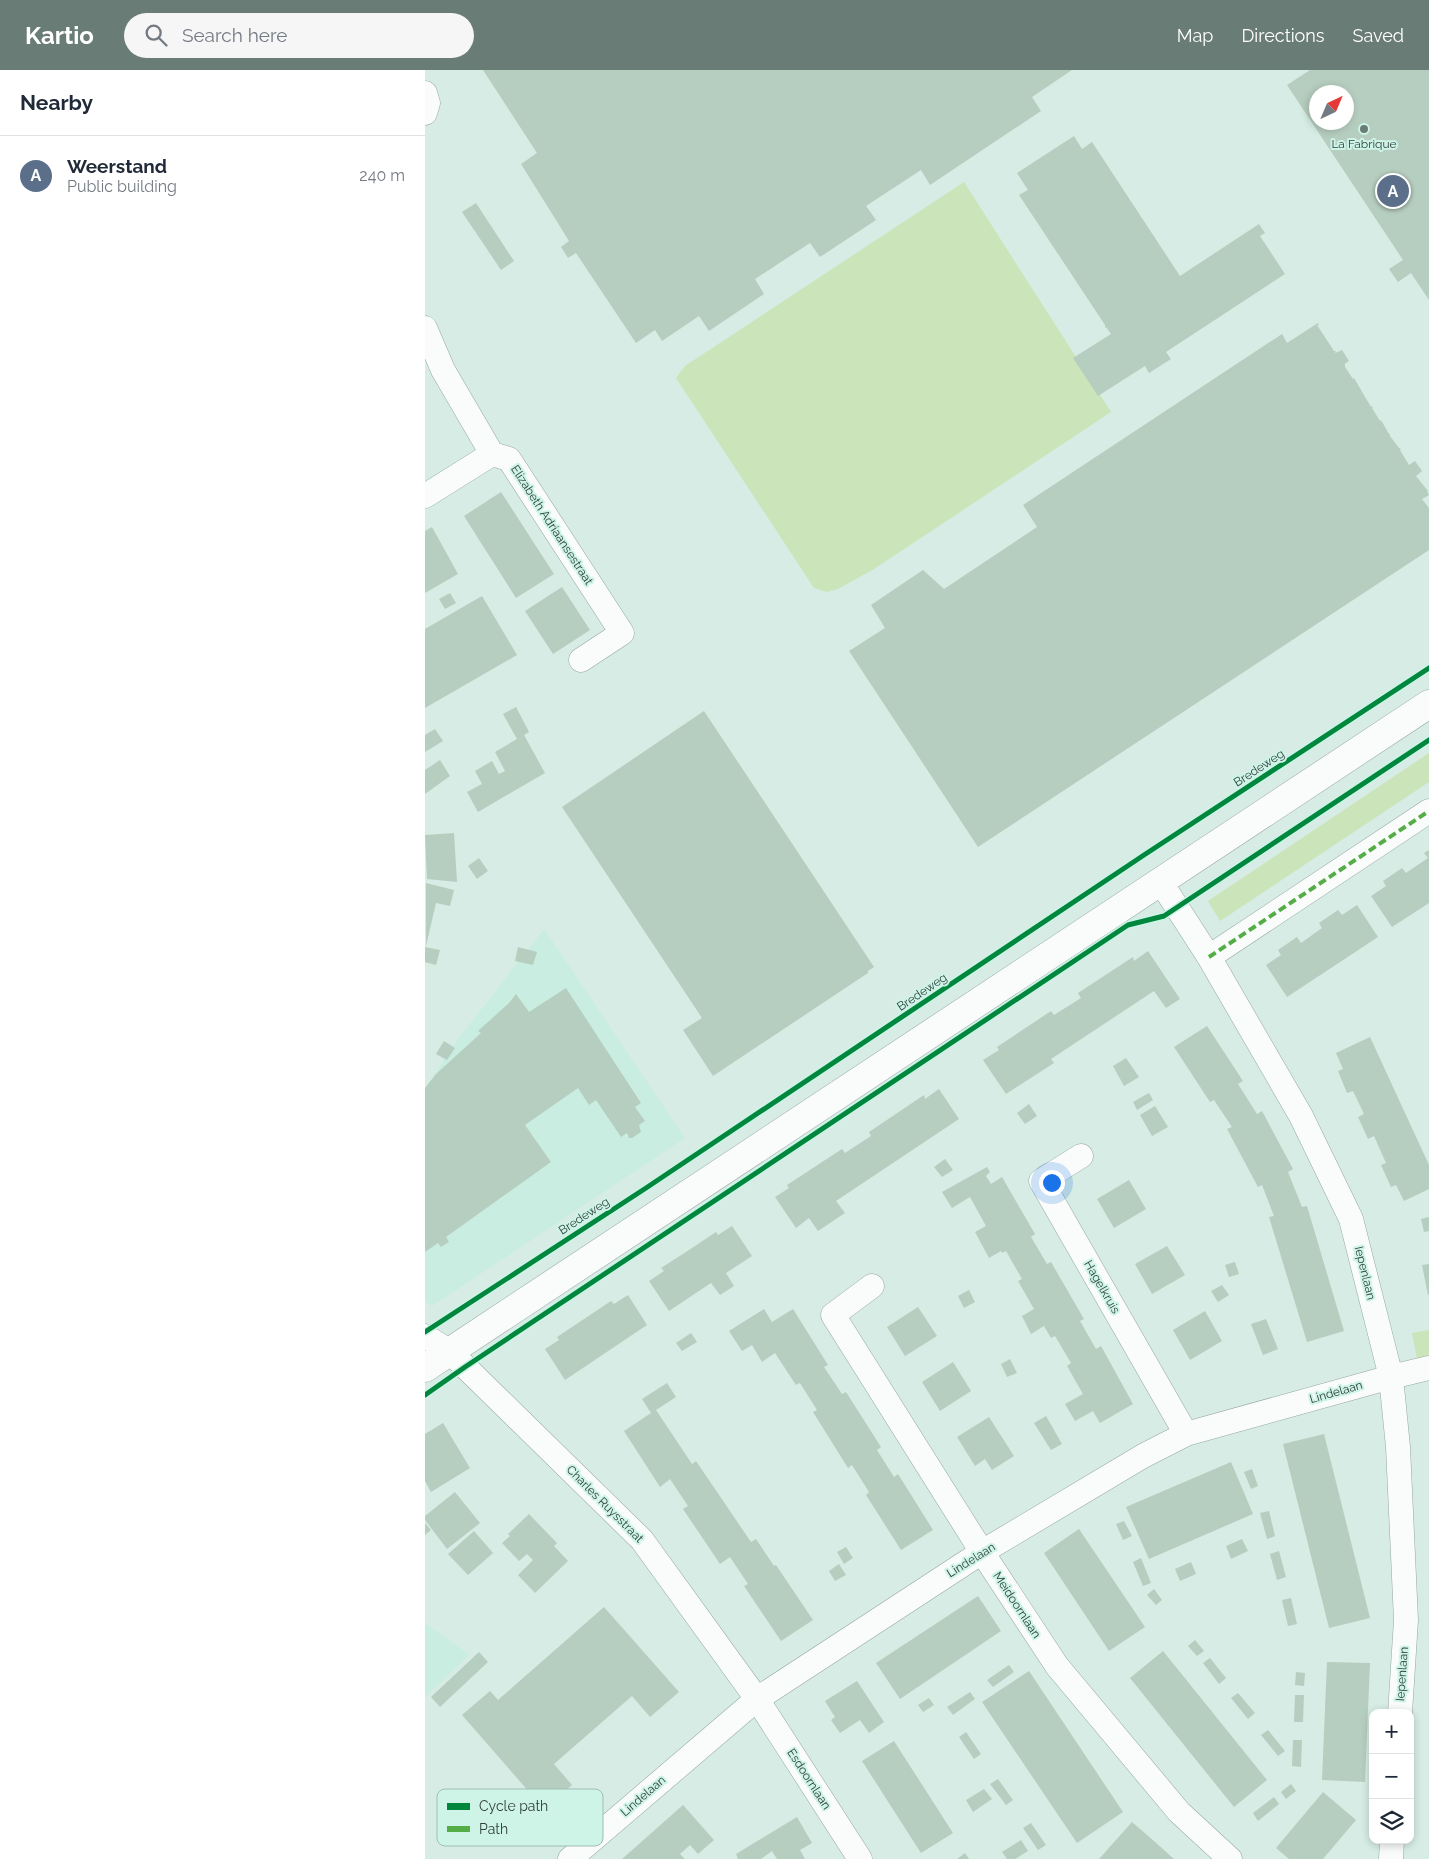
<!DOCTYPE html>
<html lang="en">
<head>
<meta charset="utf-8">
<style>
  :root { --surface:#fff; --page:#f6f6f7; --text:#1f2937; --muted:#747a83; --line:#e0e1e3; --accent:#6a7c76 }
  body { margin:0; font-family:Raleway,sans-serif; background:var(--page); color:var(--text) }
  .controls { position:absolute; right:15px; bottom:15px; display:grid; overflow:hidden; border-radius:10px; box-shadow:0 2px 8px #0003 }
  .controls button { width:45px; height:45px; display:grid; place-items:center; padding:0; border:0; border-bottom:1px solid var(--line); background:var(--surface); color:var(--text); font:25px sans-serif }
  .compass { position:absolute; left:884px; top:15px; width:45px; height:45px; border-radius:50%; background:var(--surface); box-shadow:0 2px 8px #0003; rotate:44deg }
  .you { position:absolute; left:626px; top:1112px; width:18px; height:18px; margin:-12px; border:4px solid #fff; border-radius:50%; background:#1a73e8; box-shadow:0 0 0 8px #1a73e833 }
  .badge { display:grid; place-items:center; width:32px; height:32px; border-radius:50%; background:var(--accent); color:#fff; font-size:16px; font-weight:700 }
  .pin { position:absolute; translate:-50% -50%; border:2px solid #fff; box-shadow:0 1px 5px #0006 }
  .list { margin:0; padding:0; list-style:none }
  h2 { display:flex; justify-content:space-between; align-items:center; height:65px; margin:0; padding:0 20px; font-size:21px }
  h2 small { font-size:16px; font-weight:400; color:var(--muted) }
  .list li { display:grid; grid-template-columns:32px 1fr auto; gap:15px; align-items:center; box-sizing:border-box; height:80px; padding:0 20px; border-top:1px solid var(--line) }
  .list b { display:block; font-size:19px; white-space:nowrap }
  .list p { margin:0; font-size:16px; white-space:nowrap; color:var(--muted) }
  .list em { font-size:16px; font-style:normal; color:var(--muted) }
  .icon { flex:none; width:28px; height:28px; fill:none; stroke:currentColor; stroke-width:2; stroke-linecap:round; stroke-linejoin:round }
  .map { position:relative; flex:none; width:1004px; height:1789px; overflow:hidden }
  header { display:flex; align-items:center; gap:30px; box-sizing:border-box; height:70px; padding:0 25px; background:var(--accent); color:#fff }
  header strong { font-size:24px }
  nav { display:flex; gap:28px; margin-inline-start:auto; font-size:18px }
  .search { width:350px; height:45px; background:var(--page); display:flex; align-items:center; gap:12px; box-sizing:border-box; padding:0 18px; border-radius:28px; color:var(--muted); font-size:19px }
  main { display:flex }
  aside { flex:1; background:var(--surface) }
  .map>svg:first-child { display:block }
  .built { fill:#c9ede1 }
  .green { fill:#cbe4b9 }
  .building { fill:#b6cec0; fill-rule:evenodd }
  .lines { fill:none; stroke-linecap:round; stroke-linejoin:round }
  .street-casing { stroke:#96a7a1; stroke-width:25 }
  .secondary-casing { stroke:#96a7a1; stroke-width:29 }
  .street { stroke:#f9fcfb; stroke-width:24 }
  .secondary { stroke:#f9fcfb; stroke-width:28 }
  .quiet { stroke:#54ad46; stroke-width:4; stroke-dasharray:8 4; stroke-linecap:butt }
  .cycleway-casing { stroke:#cef4e8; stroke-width:8 }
  .cycleway { stroke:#00873e; stroke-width:5 }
  .poi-dot { fill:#6a7c76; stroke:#cef4e8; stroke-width:2 }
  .labels { text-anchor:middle; stroke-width:4; stroke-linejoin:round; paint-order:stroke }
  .poi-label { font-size:12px; fill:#303f3b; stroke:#cef4e8 }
  .street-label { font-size:12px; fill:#303f3b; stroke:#cef4e8 }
  .key { fill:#cef4e8; stroke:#9fbeb4; stroke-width:1 }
  .key-label { font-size:14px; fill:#303f3b }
</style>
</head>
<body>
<header>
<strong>Kartio</strong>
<div class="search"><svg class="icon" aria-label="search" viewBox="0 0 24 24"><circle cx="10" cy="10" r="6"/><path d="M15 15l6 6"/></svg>Search here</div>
<nav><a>Map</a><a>Directions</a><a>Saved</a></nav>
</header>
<main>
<aside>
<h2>Nearby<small></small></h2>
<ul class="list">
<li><span class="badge" style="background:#5c6f8a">A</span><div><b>Weerstand</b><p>Public building</p></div><em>240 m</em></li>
</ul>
</aside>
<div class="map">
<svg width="1004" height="1789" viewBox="0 0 1004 1789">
  <rect width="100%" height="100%" fill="#d6ece4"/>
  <path class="built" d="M119 859 260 1068 7 1236 0 1231V1019L31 972Z
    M0 1553 44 1585 0 1627Z"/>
  <path class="green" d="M539 112 686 342 449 499 413 519 402 522 389 518 251 308 260 296Z
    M1004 683V712L795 851 783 831Z
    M1004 1260V1285L992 1288 987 1263Z"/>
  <path class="building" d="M58 0H647L607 27 616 41 505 115 496 100 441 136 451 150 395 187 385 173 330 209 339 224 284 261 274 246 237 271 230 260 211 273 151 183 143 188 136 177 144 171 96 94 112 83Z
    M885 0H1004V230L986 203 973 212 964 199 978 190 862 15ZM892 22H922V52H892Z
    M649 66 657 79 667 72 755 206 834 154 840 163 835 166 860 204 741 282 746 289 724 303 720 296 673 326 648 288 686 264 681 257 680 258V255L594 125 603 120 592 103Z
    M51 133 89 191 76 200 37 142Z
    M893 253 894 255H892L909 281H911L910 283 917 280 924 291 918 295 920 294V297L928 309 929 308 946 337 947 336 948 338H947L955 351 956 350 964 364H965V366L974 378 976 379 975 380 984 395 990 391 997 401 991 406 1003 421H1002L1004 425 997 429 1004 438V480L553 777 424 581 460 558 446 535 498 500 519 519 612 457 598 435 857 264 862 273Z
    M76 422 129 504 91 528 39 446Z
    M7 457 33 504 0 523V461Z
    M137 517 165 560 128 584 100 541Z
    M25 523 31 533 20 539 14 529Z
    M57 526 92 585 0 638V559Z
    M91 637 104 662 99 665 120 703 53 742 42 722 57 714 50 701 67 691 74 704 80 701 70 682 92 669 78 644Z
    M279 641 449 897 443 901V903L288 1006 258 960 277 948 137 737Z
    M10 659 18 671 0 682V665Z
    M15 690 25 706 0 724V700Z
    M29 763 32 812 2 809 0 765Z
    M1004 780V833L967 857 946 826 961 816 958 811 977 798 981 803 1003 788 999 783Z
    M54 788 63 801 52 809 43 796Z
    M1 813 29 820 25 836 11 833 1 876Z
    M932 835 953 867 862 927 841 895 856 885 853 880 872 867 876 873 897 858 894 853 913 840 917 845Z
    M0 877 15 880 11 895 0 892Z
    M93 877 112 882 108 895 90 891Z
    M723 881 755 929 741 938 729 921 626 989 629 993 581 1024 558 990 574 980 572 977 626 941 629 945 656 928 653 923 708 887 709 891Z
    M141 918 216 1033 210 1037 220 1051 214 1055 216 1062 207 1068H204L202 1063 196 1067 171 1030 164 1035 153 1018 100 1055 126 1092 21 1167 24 1172 16 1177 13 1173 0 1182V1018L11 1004 56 963 53 961 84 933 91 924 104 942Z
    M782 956 818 1011 813 1014 832 1044 837 1041 868 1099 863 1102 877 1137 882 1136 919 1261 882 1272 844 1147 849 1146 837 1115 833 1117 802 1059 807 1057 789 1030 785 1032 749 977Z
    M945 967 1004 1095V1119L979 1131 971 1115 966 1117 956 1095 961 1093 949 1066 943 1069 933 1047 939 1044 928 1021 922 1023 913 1001 918 999 911 983Z
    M19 971 30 978 22 990 11 984Z
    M701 988 714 1007 699 1016 688 996Z
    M514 1019 534 1049 411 1131 420 1143 393 1161 384 1148 371 1158 350 1127 364 1118 362 1115 417 1079 420 1083 446 1066 444 1062 499 1025 500 1029Z
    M724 1023 728 1030 712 1040 708 1032Z
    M604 1034 612 1046 600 1054 592 1043Z
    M730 1036 743 1057 727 1066 715 1045Z
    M520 1089 528 1100 517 1107 509 1097Z
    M562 1097 565 1102 561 1106 566 1114 577 1107 610 1164 606 1167 622 1194 626 1192 659 1249 655 1251 671 1279 676 1276 708 1334 675 1353 668 1341 650 1351 640 1334 658 1324 642 1296 646 1293 630 1266 626 1268 619 1256 606 1264 597 1246 609 1239 593 1211 597 1209 581 1181 577 1183 576 1181 564 1188 550 1162 561 1156 545 1127 527 1138 517 1122Z
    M704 1110 721 1139 689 1158 672 1129Z
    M1004 1147V1161L999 1162 996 1149Z
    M307 1156 327 1186 301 1203 309 1216 295 1225 286 1213 244 1241 224 1211 239 1201 236 1198 264 1180 291 1162 293 1165Z
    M742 1176 760 1205 727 1224 710 1194Z
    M810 1192 814 1204 804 1207 800 1195Z
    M1004 1194V1225H1003L997 1195Z
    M797 1215 804 1225 793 1232 786 1221Z
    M544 1220 550 1232 539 1238 533 1226Z
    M203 1225 222 1255 140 1310 120 1279 134 1270 132 1267 186 1231 189 1234Z
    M493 1237 512 1266 480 1286 462 1257Z
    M339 1239 347 1252 368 1239 403 1295 399 1297 417 1324 421 1322 456 1377 452 1380 469 1407 473 1404 508 1460 476 1480 441 1425 444 1422 427 1395 423 1398 388 1342 392 1340 375 1313 371 1315 350 1283 337 1292 327 1275 317 1281 304 1261Z
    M780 1241 797 1271 765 1290 748 1260Z
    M841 1249 853 1279 838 1285 826 1254Z
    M266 1263 272 1272 257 1281 251 1273Z
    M585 1289 592 1303 582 1307 576 1294Z
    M528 1292 546 1321 515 1341 497 1312Z
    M242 1313 251 1327 231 1340 267 1394 271 1391 326 1472 331 1469 349 1496 351 1495 388 1550 356 1571 319 1516 323 1514 305 1487 295 1494 258 1439 263 1436 245 1409 235 1417 199 1361 226 1343 217 1329Z
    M621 1346 637 1374 626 1380 609 1353Z
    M564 1347 589 1386 567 1400 560 1389 550 1396 532 1367Z
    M18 1353 45 1398 6 1422 0 1411V1364Z
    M899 1364 945 1548 904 1558 858 1374Z
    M806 1392 828 1444 724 1489 701 1437Z
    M827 1399 833 1416 826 1419 819 1402Z
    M30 1422 55 1453 22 1479 0 1450V1446Z
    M844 1441 850 1466 842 1469 835 1443Z
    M104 1444 132 1473 129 1476 143 1491 110 1523 93 1505 108 1490 102 1484 94 1491 77 1473 85 1466 83 1464Z
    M699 1451 707 1466 698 1470 691 1454Z
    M0 1453 6 1460 0 1465Z
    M654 1459 720 1557 684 1581 619 1483Z
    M49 1461 68 1483 43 1505 23 1484Z
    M817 1469 823 1481 806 1489 801 1476Z
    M421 1477 428 1488 419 1494 412 1482Z
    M854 1481 861 1507 852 1510 845 1484Z
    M716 1488 726 1513 718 1516 708 1492Z
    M766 1492 771 1504 755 1511 750 1499Z
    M414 1494 421 1505 410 1511 404 1501Z
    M729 1519 737 1530 731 1535 722 1525Z
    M553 1526 576 1561 475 1629 451 1593Z
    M866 1528 872 1554 863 1556 857 1530Z
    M179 1537 254 1622 225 1647 207 1626 129 1694 147 1715 119 1739 37 1645 65 1621 73 1630Z
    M770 1570 779 1581 772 1586 763 1576Z
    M738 1581 842 1710 809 1737 705 1608Z
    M54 1582 63 1592 15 1637 6 1627Z
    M785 1588 801 1608 794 1614 778 1593Z
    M902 1592 945 1593 940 1712 897 1710Z
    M584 1595 589 1602 568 1617 562 1610Z
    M604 1601 698 1742 652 1773 557 1632Z
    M871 1602 880 1603 879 1616 870 1615Z
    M432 1611 459 1652 444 1663 435 1650 415 1663 406 1650 410 1647 400 1631Z
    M545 1622 550 1629 528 1645 522 1637Z
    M813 1623 830 1643 823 1649 806 1628Z
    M870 1625H879L878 1652H869Z
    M504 1628 509 1635 498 1642 493 1635Z
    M843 1660 860 1681 853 1686 836 1665Z
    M541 1662 556 1684 549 1689 534 1667Z
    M868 1670H877L876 1697 867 1696Z
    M469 1671 528 1763 496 1783 437 1691Z
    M573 1709 588 1730 581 1735 565 1714Z
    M866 1714 871 1721 861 1729 856 1722Z
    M559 1719 567 1729 548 1742 541 1730Z
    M898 1722 931 1750 898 1789H864L851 1778Z
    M849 1727 854 1734 833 1751 828 1743Z
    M258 1735 289 1770 273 1784 265 1775 255 1784 260 1789H197Z
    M372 1747 387 1773 375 1780 380 1789H352L347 1781 336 1789H313L311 1784Z
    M707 1752 729 1771 749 1789H674Z
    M606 1753 621 1775 613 1780 598 1758Z
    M596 1770 603 1781 590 1789H582L577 1782Z
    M540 1783 544 1789H532Z"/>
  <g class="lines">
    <g class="street-casing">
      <path id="street" d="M0 23 3 33 0 43
        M0 258 18 300 67 384 84 389 197 563 156 590
        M0 426 67 384
        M735 811 784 887 876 1046 926 1149 966 1307 973 1377 981 1550 975 1643
        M784 887 1004 741
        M656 1086 616 1111 761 1364
        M447 1216 408 1245 557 1482 632 1596 754 1742 805 1789
        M0 1266 24 1281 217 1470 332 1629 435 1789
        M145 1789 332 1629 557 1482 718 1386 761 1364 966 1307 1004 1298
        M966 1789 967 1770"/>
    </g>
    <g class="secondary-casing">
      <path id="secondary" d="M0 1298 1004 634"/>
    </g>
    <use href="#street" class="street"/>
    <use href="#secondary" class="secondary"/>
    <path class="quiet" d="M784 887 1004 741"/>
    <g class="cycleway-casing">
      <path id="cycleway" d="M0 1262 221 1118 719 785 1004 598
        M0 1325 40 1297 703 855 739 846 1004 670"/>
    </g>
    <use href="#cycleway" class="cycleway"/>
  </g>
  <circle class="poi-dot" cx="939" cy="59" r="5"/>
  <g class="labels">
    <g class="poi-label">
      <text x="939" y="78">La Fabrique</text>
    </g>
    <g class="street-label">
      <text transform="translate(127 455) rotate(57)" y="4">Elizabeth Adriaansestraat</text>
      <text transform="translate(834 698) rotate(-33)" y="4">Bredeweg</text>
      <text transform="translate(497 922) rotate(-34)" y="4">Bredeweg</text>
      <text transform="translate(159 1146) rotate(-33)" y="4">Bredeweg</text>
      <text transform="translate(940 1203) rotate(76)" y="4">Iepenlaan</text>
      <text transform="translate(677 1217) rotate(60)" y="4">Hagelkruis</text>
      <text transform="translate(911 1322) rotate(-16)" y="4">Lindelaan</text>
      <text transform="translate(180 1434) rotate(45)" y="4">Charles Ruysstraat</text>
      <text transform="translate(546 1490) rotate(-32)" y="4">Lindelaan</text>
      <text transform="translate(592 1535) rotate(57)" y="4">Meidoornlaan</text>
      <text transform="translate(977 1604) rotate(-86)" y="4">Iepenlaan</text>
      <text transform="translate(384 1709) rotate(57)" y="4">Esdoornlaan</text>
      <text transform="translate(218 1726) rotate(-41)" y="4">Lindelaan</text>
    </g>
  </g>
  <rect x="12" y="1719" width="166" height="57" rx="8" class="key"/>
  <rect x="22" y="1733" width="23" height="7" fill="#00873e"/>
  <rect x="22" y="1756" width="23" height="6" fill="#54ad46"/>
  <g class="key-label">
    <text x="54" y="1741">Cycle path</text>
    <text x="54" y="1764">Path</text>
  </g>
</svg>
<div class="controls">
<button>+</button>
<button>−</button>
<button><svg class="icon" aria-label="layers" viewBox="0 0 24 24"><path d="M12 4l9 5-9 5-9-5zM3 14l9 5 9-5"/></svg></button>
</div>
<svg class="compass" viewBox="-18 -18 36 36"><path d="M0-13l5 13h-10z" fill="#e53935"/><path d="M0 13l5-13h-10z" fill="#747a83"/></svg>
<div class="you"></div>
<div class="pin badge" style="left:968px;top:121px;background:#5c6f8a">A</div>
</div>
</main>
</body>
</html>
